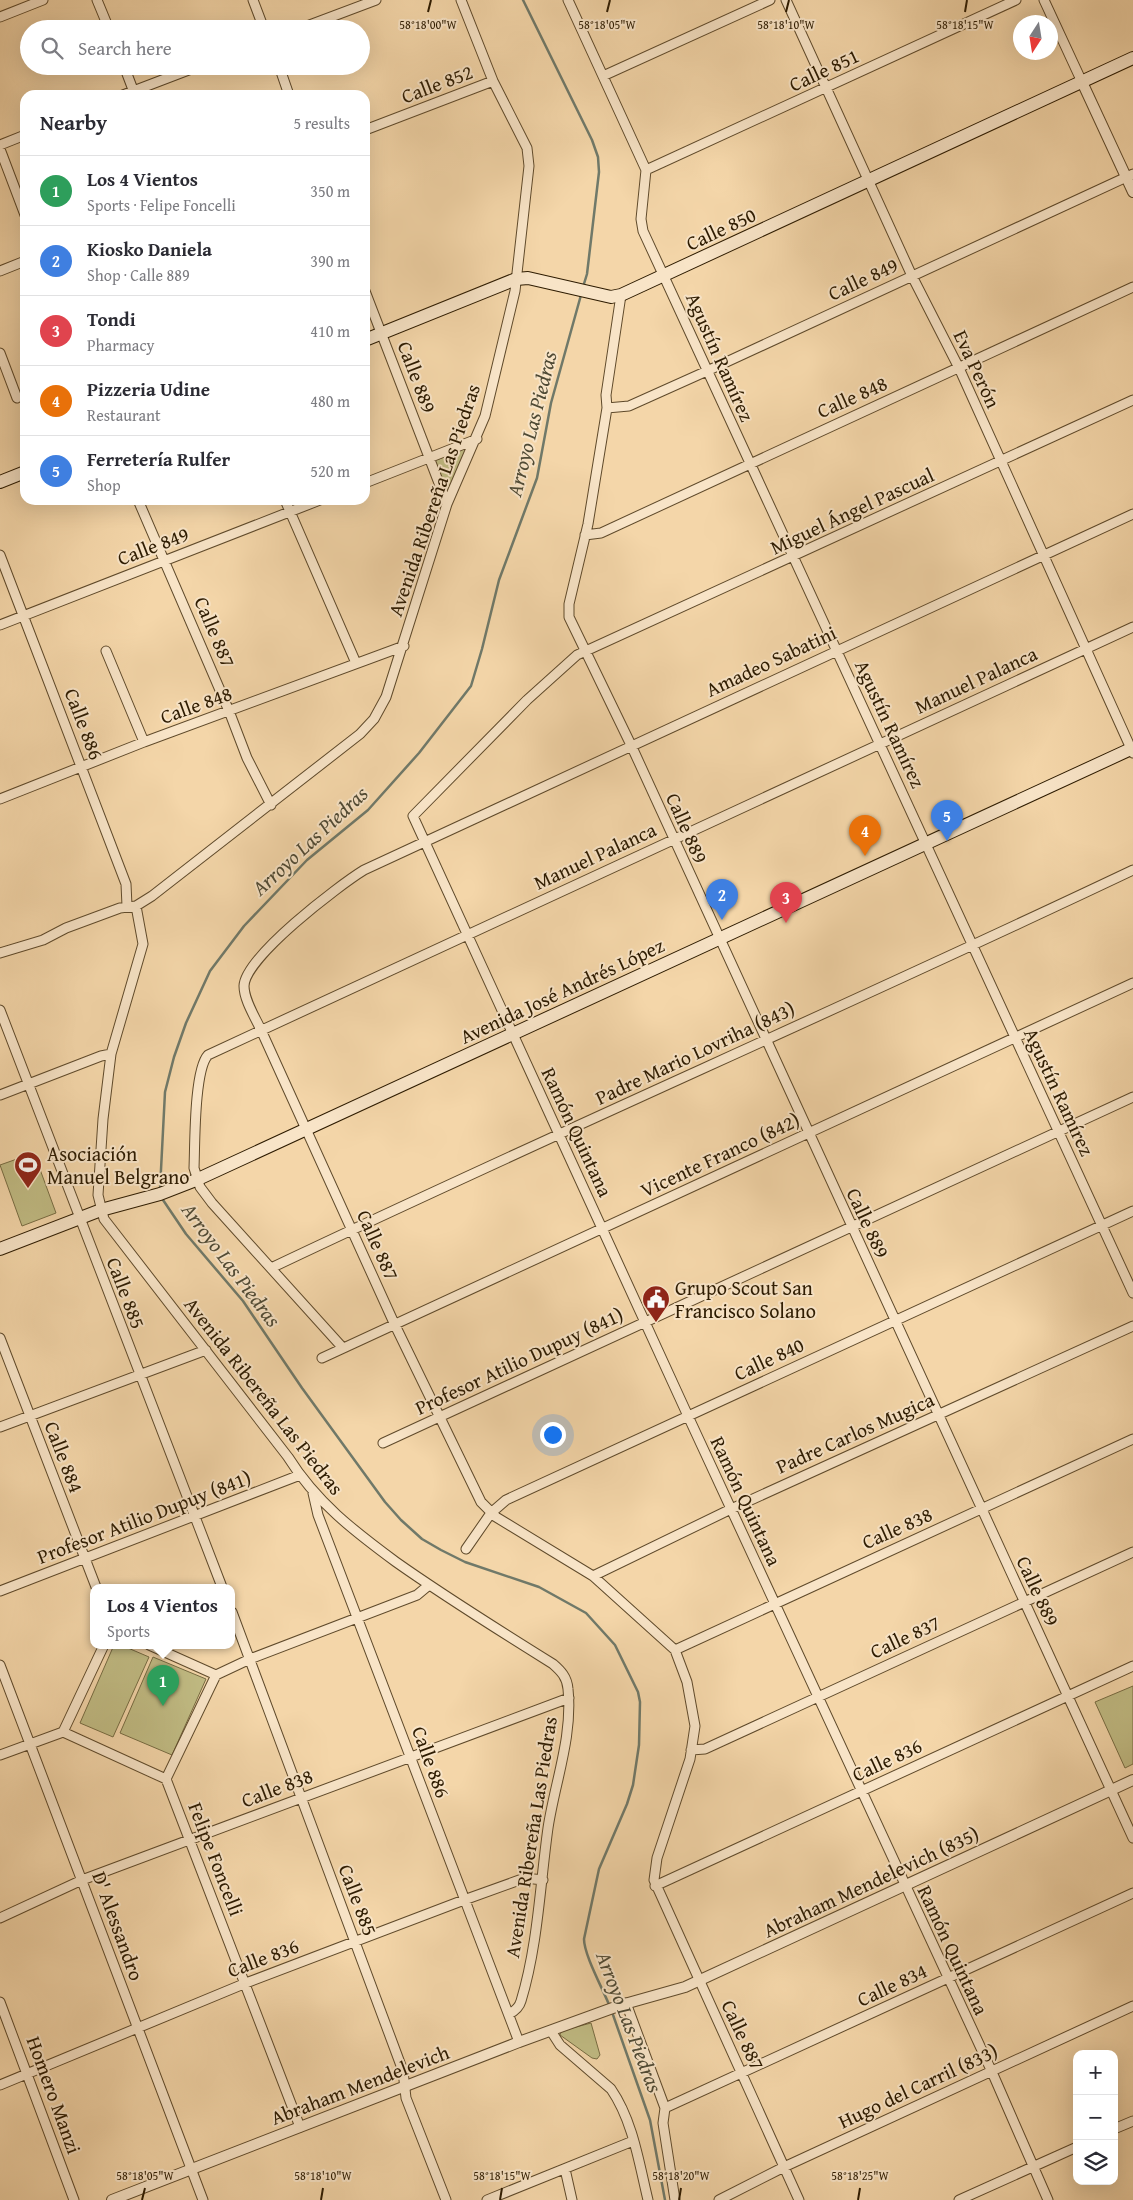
<!DOCTYPE html>
<html lang="en">
<head>
<meta charset="utf-8">
<style>
  :root { --surface:#fff; --page:#f7f7f7; --text:#2b2b33; --muted:#7c7c81; --line:#e1e1e2; --accent:#8f2418 }
  body { margin:0; font-family:"Gentium Book Plus",serif; background:var(--page); color:var(--text) }
  .controls { position:absolute; right:15px; bottom:15px; display:grid; overflow:hidden; border-radius:10px; box-shadow:0 5px 20px #0002 }
  .controls button { width:45px; height:45px; display:grid; place-items:center; padding:0; border:0; border-bottom:1px solid var(--line); background:var(--surface); color:var(--text); font:25px sans-serif }
  .compass { position:absolute; left:1013px; top:15px; width:45px; height:45px; border-radius:50%; background:var(--surface); box-shadow:0 5px 20px #0002; rotate:192deg }
  .you { position:absolute; left:552px; top:1434px; width:18px; height:18px; margin:-12px; border:4px solid #fff; border-radius:50%; background:#1a73e8; box-shadow:0 0 0 8px #1a73e833 }
  .badge { display:grid; place-items:center; width:32px; height:32px; border-radius:50%; background:var(--accent); color:#fff; font-size:16px; font-weight:700 }
  .pin { position:absolute; translate:-50% -41px; filter:drop-shadow(0 1px 2px #0008) }
  .pin::after { content:''; position:absolute; top:26px; width:18px; height:15px; background:inherit; clip-path:polygon(0 0,100% 0,50% 100%) }
  .popup { position:absolute; left:90px; top:1584px; width:145px; height:65px; box-sizing:border-box; display:grid; place-content:center; border-radius:10px; background:var(--surface); filter:drop-shadow(0 1px 4px #0005); font-size:16px; white-space:nowrap; color:var(--muted) }
  .popup b { font-size:19px; color:var(--text) }
  .popup::after { content:''; position:absolute; left:50%; top:100%; margin-left:-10px; border:10px solid transparent; border-top-color:var(--surface) }
  .list { margin:0; padding:0; list-style:none }
  h2 { display:flex; justify-content:space-between; align-items:center; height:65px; margin:0; padding:0 20px; font-size:21px }
  h2 small { font-size:16px; font-weight:400; color:var(--muted) }
  .list li { display:grid; grid-template-columns:32px 1fr auto; gap:15px; align-items:center; box-sizing:border-box; height:70px; padding:0 20px; border-top:1px solid var(--line) }
  .list b { display:block; font-size:19px; white-space:nowrap }
  .list p { margin:0; font-size:16px; white-space:nowrap; color:var(--muted) }
  .list em { font-size:16px; font-style:normal; color:var(--muted) }
  .icon { flex:none; width:28px; height:28px; fill:none; stroke:currentColor; stroke-width:2; stroke-linecap:round; stroke-linejoin:round }
  .map { position:relative; flex:none; width:1133px; height:2200px; overflow:hidden }
  .search { position:absolute; background:var(--surface); box-shadow:0 5px 20px #0002; left:20px; top:20px; width:350px; height:55px; display:flex; align-items:center; gap:12px; box-sizing:border-box; padding:0 18px; border-radius:28px; color:var(--muted); font-size:19px }
  .panel { position:absolute; background:var(--surface); box-shadow:0 5px 20px #0002; left:20px; top:90px; width:350px; height:415px; border-radius:15px }
  .map>svg:first-child { display:block }
  .green { fill:#c1bc84; stroke:#776c42 }
  .lines { fill:none; stroke-linecap:round; stroke-linejoin:round }
  .stream { stroke:#707969; stroke-width:2.5 }
  .minor-casing { stroke:#5f4a2b; stroke-width:11 }
  .tertiary-casing { stroke:#5f4a2b; stroke-width:12 }
  .secondary-casing { stroke:#2d1b01; stroke-width:14 }
  .minor { stroke:#f8e4c7; stroke-width:9 }
  .tertiary { stroke:#f8e4c7; stroke-width:10 }
  .secondary { stroke:#f8e4c7; stroke-width:12 }
  .ticks { fill:none; stroke:#2d1b01; stroke-width:2 }
  .labels { text-anchor:middle; stroke-width:4; stroke-linejoin:round; paint-order:stroke }
  .street-label { font-size:20px; fill:#2d1b01; stroke:#f8e4c7 }
  .poi-label { font-size:20px; fill:#2d1b01; stroke:#f8e4c7; text-anchor:start }
  .water-label { font-size:21px; font-style:italic; fill:#4f4a35; stroke:#f8e4c7 }
  .ticks-label { font-size:12px; text-anchor:middle; fill:#2d1b01; stroke:#f8e4c7; stroke-width:4; stroke-linejoin:round; paint-order:stroke }
</style>
</head>
<body>
<div class="map">
<svg width="1133" height="2200" viewBox="0 0 1133 2200">
  <rect width="100%" height="100%" fill="#f4d6a9"/>
  <filter id="stains"><feTurbulence type="fractalNoise" baseFrequency=".004" numOctaves="4"/><feColorMatrix values="0 0 0 0 .2 0 0 0 0 .09 0 0 0 0 .02 0 0 0 .5 -.17"/></filter>
  <radialGradient id="worn" r=".72"><stop offset=".6" stop-color="#630" stop-opacity="0"/><stop offset="1" stop-color="#630" stop-opacity=".3"/></radialGradient>
  <path class="green" d="M466 448 468 450 447 495 434 461Z
    M34 1153 56 1213 22 1226 0 1165Z
    M114 1645H121L149 1657 113 1737 80 1723Z
    M153 1657 206 1679 172 1755 120 1733Z
    M1133 1686V1764L1125 1768 1095 1702Z
    M591 2023 600 2055 597 2059 592 2058 560 2035 561 2031Z"/>
  <g class="lines">
    <path class="stream" d="M523 0 592 140 598 157 599 172 587 274 583 287
      M160 1189 165 1092 174 1057 186 1023 210 971 244 926 307 860 368 810 419 753 471 686 482 649 499 580 537 478 551 403 581 295
      M161 1197 186 1234 243 1301 302 1388 385 1502 401 1520 422 1539 441 1550 465 1562 539 1587 586 1613 615 1645 638 1692 640 1702 639 1745 633 1785 627 1804 599 1869 584 1939C584 1955 603 1989 610 2007
      M612 2012 650 2120 665 2200"/>
    <g class="minor-casing">
      <path id="minor" d="M97 0 109 29
        M253 0 264 29
        M568 0 646 170 641 219 643 231 1133 1293
        M786 0 912 276 959 368 1133 753
        M1044 0 1082 82
        M0 17 43 0
        M299 29 376 0
        M124 66 135 95
        M279 66 289 95
        M603 76 770 0
        M123 95 199 66
        M365 130 493 81
        M0 145 25 135
        M0 149 25 215
        M646 170 1016 0
        M0 271 25 261
        M365 291 447 504
        M621 295 606 395 607 408 588 524 569 604V617L631 745 1133 1838
        M0 353 17 398
        M607 408 629 406 707 371 1133 174
        M365 483 477 439
        M138 500 229 711 247 758 271 805
        M285 500 356 663
        M585 535 601 533 1133 287
        M0 555 126 884 127 906
        M0 625 320 500
        M106 651 144 742
        M0 799 144 742 404 646
        M136 906 143 944 111 1054 103 1119 98 1195 104 1219 288 1457C316 1502 354 1531 396 1562 447 1598 500 1631 553 1664 561 1671 567 1677 568 1689 573 1736 555 1782 548 1828 540 1885 538 1945 521 2001 519 2008 515 2011 509 2014
        M0 953 43 940 66 928 120 908 136 906 152 896 360 734 374 719 386 697 447 504 485 416 515 291 529 166 527 148 493 81 461 0
        M0 1010 222 1587
        M0 1095 101 1056 111 1054
        M271 1268C557 1132 847 1006 1133 870
        M0 1338 96 1587
        M342 1347 212 1203 200 1187 194 1168C195 1145 194 1070 208 1055L1133 627
        M322 1358 1133 983
        M0 1427 206 1350
        M383 1443 1133 1097
        M313 1493 318 1515 519 2042
        M466 1549 491 1513 506 1500 1133 1211
        M593 1576 731 1509 1133 1326
        M0 1591 300 1475
        M232 1612 403 2071 406 2098 446 2200
        M104 1645 63 1732 166 1779
        M149 1645 216 1675 166 1779 300 2127
        M675 1650 1133 1439
        M0 1665 203 2200
        M216 1675 250 1659 417 1595 429 1585
        M691 1750 705 1749 1133 1552
        M0 1755 63 1732
        M655 1886 1133 1666
        M0 1918 82 1880 569 1698
        M0 2002 74 2200
        M626 2003 665 2108 663 2123 675 2200
        M551 2031 560 2045 611 2089C633 2121 639 2163 648 2200
        M0 2085 246 1983 464 1900 525 1878 543 1880
        M665 2108 1133 1893
        M1114 2129 1133 2121
        M565 2169 572 2200
        M487 2200 633 2141
        M719 2200 784 2167 1133 2006
        M799 2200 654 1880 657 1858 690 1759 695 1726 687 1682 675 1650 593 1576 496 1517 481 1502 394 1323 261 1030C255 1017 244 1000 244 986 245 957 338 886 364 870L1133 514
        M959 2200 1077 2147
        M1048 2200 992 2072 688 1416 413 816 527 700 577 655 1133 400"/>
    </g>
    <g class="tertiary-casing">
      <path id="tertiary" d="M1082 82 1133 192
        M112 2200 519 2042 621 2005 685 1987 1133 1780"/>
    </g>
    <g class="secondary-casing">
      <path id="secondary" d="M365 340 516 279 528 278 611 297 621 295 1133 58
        M0 482 25 472
        M0 1249 101 1210 160 1194 196 1180 1133 748"/>
    </g>
    <use href="#minor" class="minor"/>
    <use href="#tertiary" class="tertiary"/>
    <use href="#secondary" class="secondary"/>
  </g>
  <path class="ticks" d="M428 12 431 0M607 12 610 0M786 12 789 0M965 12 967 0M142 2200 145 2188M321 2200 323 2188M500 2200 502 2188M679 2200 681 2188M858 2200 860 2188"/>
  <defs>
    <g id="stadium-pin" transform="scale(1.4375)"><path d="M0 17L-7.5 6A9.5 9.5 0 1 1 7.5 6Z" fill="#8f2418" stroke="#f8e4c7"/><path d="M0-5a6.5 5 0 1 0 0 10a6.5 5 0 1 0 0-10ZM-3.5-1.8h7v3.6h-7Z" fill="#fff"/></g>
    <g id="civic-pin" transform="scale(1.4375)"><path d="M0 17L-7.5 6A9.5 9.5 0 1 1 7.5 6Z" fill="#8f2418" stroke="#f8e4c7"/><path d="M-.6-6.5H3V-4.5H.6V-3L4-1V1h2V6H-6V1h2V-1L-.6-3ZM-1.2 2.5V6h2.4V2.5Z" fill="#fff"/></g>
  </defs>
  <g fill-rule="evenodd">
    <use href="#stadium-pin" x="28" y="1165"/>
    <use href="#civic-pin" x="656" y="1299"/>
  </g>
  <g class="labels">
    <g class="street-label">
      <text transform="translate(824 70) rotate(-25)" y="7">Calle 851</text>
      <text transform="translate(437 84) rotate(-21)" y="7">Calle 852</text>
      <text transform="translate(721 229) rotate(-25)" y="7">Calle 850</text>
      <text transform="translate(863 279) rotate(-25)" y="7">Calle 849</text>
      <text transform="translate(720 357) rotate(66)" y="7">Agustín Ramírez</text>
      <text transform="translate(977 369) rotate(65)" y="7">Eva Perón</text>
      <text transform="translate(417 377) rotate(69)" y="7">Calle 889</text>
      <text transform="translate(852 397) rotate(-24)" y="7">Calle 848</text>
      <text transform="translate(434 500) rotate(-71)" y="7">Avenida Ribereña Las Piedras</text>
      <text transform="translate(852 511) rotate(-25)" y="7">Miguel Ángel Pascual</text>
      <text transform="translate(153 546) rotate(-21)" y="7">Calle 849</text>
      <text transform="translate(215 632) rotate(67)" y="7">Calle 887</text>
      <text transform="translate(771 661) rotate(-25)" y="7">Amadeo Sabatini</text>
      <text transform="translate(976 680) rotate(-25)" y="7">Manuel Palanca</text>
      <text transform="translate(196 705) rotate(-20)" y="7">Calle 848</text>
      <text transform="translate(84 724) rotate(69)" y="7">Calle 886</text>
      <text transform="translate(890 724) rotate(65)" y="7">Agustín Ramírez</text>
      <text transform="translate(687 828) rotate(66)" y="7">Calle 889</text>
      <text transform="translate(595 856) rotate(-25)" y="7">Manuel Palanca</text>
      <text transform="translate(562 991) rotate(-25)" y="7">Avenida José Andrés López</text>
      <text transform="translate(695 1053) rotate(-25)" y="7">Padre Mario Lovriha (843)</text>
      <text transform="translate(1059 1092) rotate(65)" y="7">Agustín Ramírez</text>
      <text transform="translate(577 1132) rotate(65)" y="7">Ramón Quintana</text>
      <text transform="translate(720 1155) rotate(-25)" y="7">Vicente Franco (842)</text>
      <text transform="translate(868 1223) rotate(65)" y="7">Calle 889</text>
      <text transform="translate(378 1245) rotate(66)" y="7">Calle 887</text>
      <text transform="translate(126 1293) rotate(69)" y="7">Calle 885</text>
      <text transform="translate(769 1359) rotate(-25)" y="7">Calle 840</text>
      <text transform="translate(519 1361) rotate(-25)" y="7">Profesor Atilio Dupuy (841)</text>
      <text transform="translate(264 1396) rotate(52)" y="7">Avenida Ribereña Las Piedras</text>
      <text transform="translate(855 1433) rotate(-24)" y="7">Padre Carlos Mugica</text>
      <text transform="translate(64 1457) rotate(69)" y="7">Calle 884</text>
      <text transform="translate(746 1501) rotate(65)" y="7">Ramón Quintana</text>
      <text transform="translate(144 1517) rotate(-21)" y="7">Profesor Atilio Dupuy (841)</text>
      <text transform="translate(897 1528) rotate(-24)" y="7">Calle 838</text>
      <text transform="translate(1038 1591) rotate(65)" y="7">Calle 889</text>
      <text transform="translate(905 1637) rotate(-25)" y="7">Calle 837</text>
      <text transform="translate(887 1760) rotate(-25)" y="7">Calle 836</text>
      <text transform="translate(431 1762) rotate(70)" y="7">Calle 886</text>
      <text transform="translate(277 1788) rotate(-21)" y="7">Calle 838</text>
      <text transform="translate(531 1837) rotate(-81)" y="7">Avenida Ribereña Las Piedras</text>
      <text transform="translate(216 1859) rotate(69)" y="7">Felipe Foncelli</text>
      <text transform="translate(871 1882) rotate(-25)" y="7">Abraham Mendelevich (835)</text>
      <text transform="translate(358 1900) rotate(69)" y="7">Calle 885</text>
      <text transform="translate(118 1926) rotate(70)" y="7">D' Alessandro</text>
      <text transform="translate(953 1950) rotate(65)" y="7">Ramón Quintana</text>
      <text transform="translate(263 1958) rotate(-21)" y="7">Calle 836</text>
      <text transform="translate(892 1985) rotate(-25)" y="7">Calle 834</text>
      <text transform="translate(743 2035) rotate(65)" y="7">Calle 887</text>
      <text transform="translate(360 2085) rotate(-21)" y="7">Abraham Mendelevich</text>
      <text transform="translate(918 2086) rotate(-25)" y="7">Hugo del Carril (833)</text>
      <text transform="translate(54 2095) rotate(70)" y="7">Homero Manzi</text>
    </g>
    <g class="poi-label">
      <text x="47" y="1161">Asociación<tspan x="47" dy="23">Manuel Belgrano</tspan></text>
      <text x="675" y="1295">Grupo Scout San<tspan x="675" dy="23">Francisco Solano</tspan></text>
    </g>
    <g class="water-label">
      <text transform="translate(532 424) rotate(-76)" y="7">Arroyo Las Piedras</text>
      <text transform="translate(310 841) rotate(-43)" y="7">Arroyo Las Piedras</text>
      <text transform="translate(231 1265) rotate(53)" y="7">Arroyo Las Piedras</text>
      <text transform="translate(629 2022) rotate(69)" y="7">Arroyo Las Piedras</text>
    </g>
  </g>
  <g class="ticks-label">
    <text x="428" y="29">58°18'00"W</text>
    <text x="607" y="29">58°18'05"W</text>
    <text x="786" y="29">58°18'10"W</text>
    <text x="965" y="29">58°18'15"W</text>
    <text x="145" y="2180">58°18'05"W</text>
    <text x="323" y="2180">58°18'10"W</text>
    <text x="502" y="2180">58°18'15"W</text>
    <text x="681" y="2180">58°18'20"W</text>
    <text x="860" y="2180">58°18'25"W</text>
  </g>
  <rect width="100%" height="100%" filter="url(#stains)"/>
  <rect width="100%" height="100%" fill="url(#worn)"/>
</svg>
<div class="controls">
<button>+</button>
<button>−</button>
<button><svg class="icon" aria-label="layers" viewBox="0 0 24 24"><path d="M12 4l9 5-9 5-9-5zM3 14l9 5 9-5"/></svg></button>
</div>
<svg class="compass" viewBox="-18 -18 36 36"><path d="M0-13l5 13h-10z" fill="#e53935"/><path d="M0 13l5-13h-10z" fill="#7c7c81"/></svg>
<div class="you"></div>
<div class="pin badge" style="left:163px;top:1706px;background:#2e9e5b">1</div>
<div class="popup"><b>Los 4 Vientos</b>Sports</div>
<div class="pin badge" style="left:722px;top:920px;background:#3f7fe0">2</div>
<div class="pin badge" style="left:786px;top:923px;background:#e0444e">3</div>
<div class="pin badge" style="left:865px;top:856px;background:#e8710a">4</div>
<div class="pin badge" style="left:947px;top:841px;background:#3f7fe0">5</div>
<div class="search"><svg class="icon" aria-label="search" viewBox="0 0 24 24"><circle cx="10" cy="10" r="6"/><path d="M15 15l6 6"/></svg>Search here</div>
<section class="panel">
<h2>Nearby<small>5 results</small></h2>
<ul class="list">
<li><span class="badge" style="background:#2e9e5b">1</span><div><b>Los 4 Vientos</b><p>Sports · Felipe Foncelli</p></div><em>350 m</em></li>
<li><span class="badge" style="background:#3f7fe0">2</span><div><b>Kiosko Daniela</b><p>Shop · Calle 889</p></div><em>390 m</em></li>
<li><span class="badge" style="background:#e0444e">3</span><div><b>Tondi</b><p>Pharmacy</p></div><em>410 m</em></li>
<li><span class="badge" style="background:#e8710a">4</span><div><b>Pizzeria Udine</b><p>Restaurant</p></div><em>480 m</em></li>
<li><span class="badge" style="background:#3f7fe0">5</span><div><b>Ferretería Rulfer</b><p>Shop</p></div><em>520 m</em></li>
</ul>
</section>
</div>
</body>
</html>
